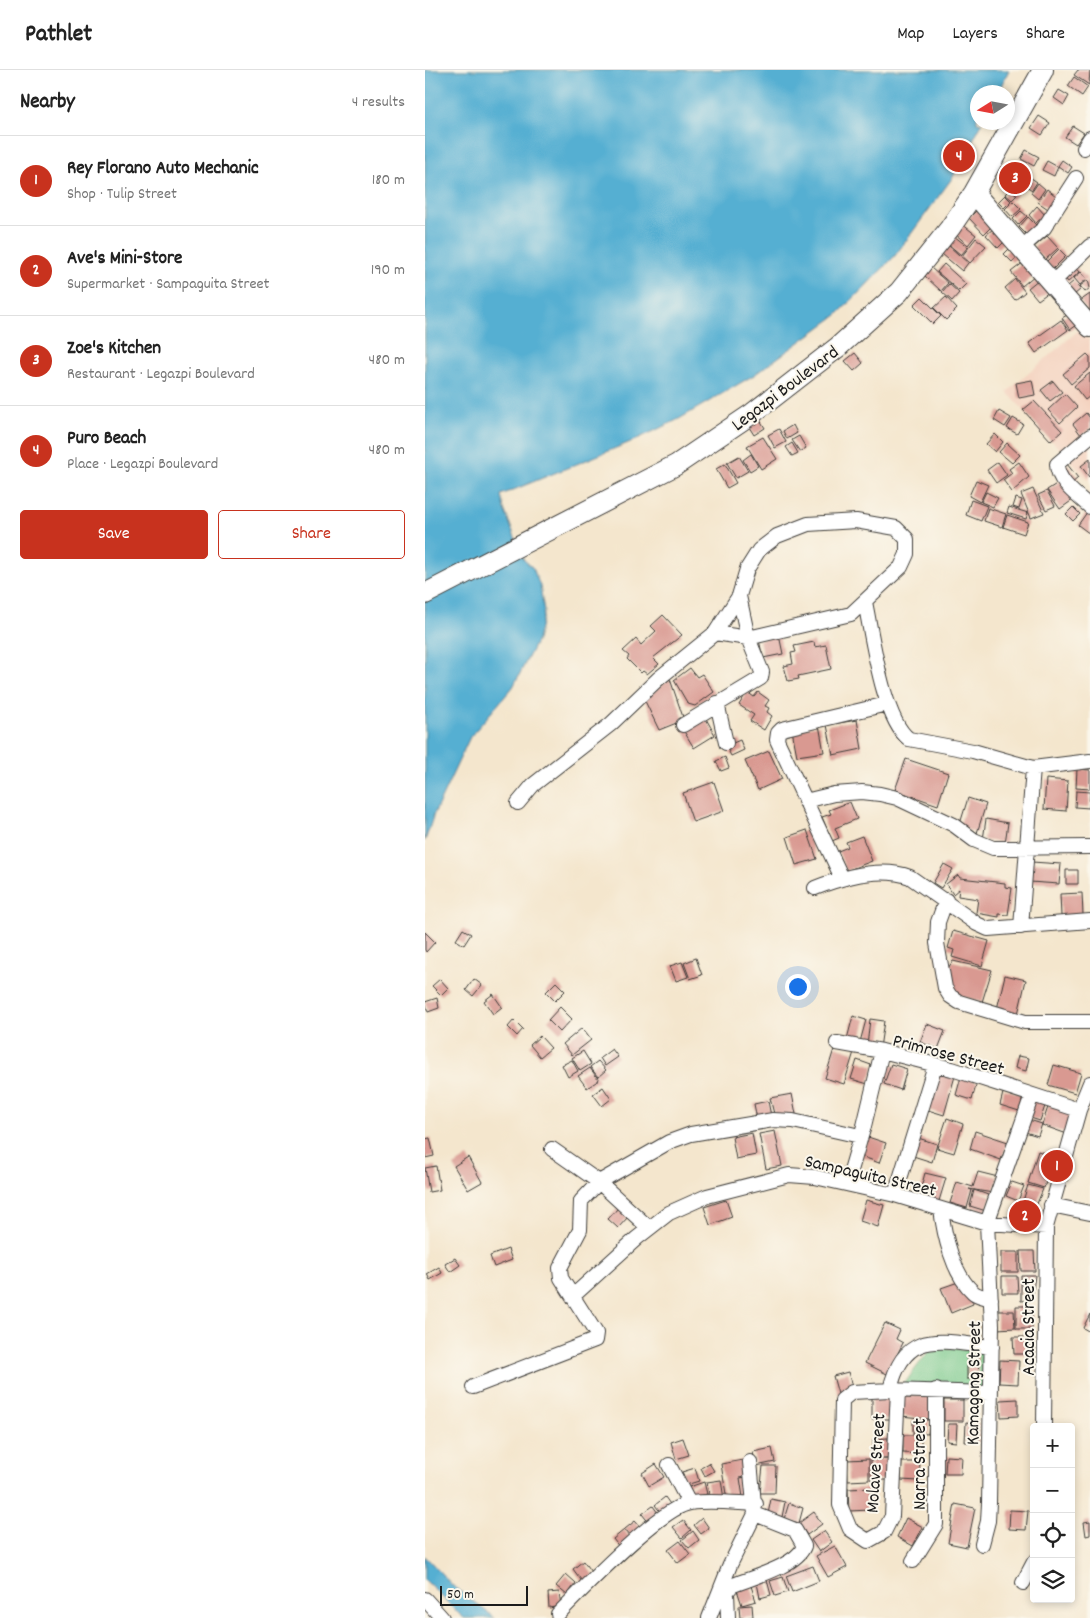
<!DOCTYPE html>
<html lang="en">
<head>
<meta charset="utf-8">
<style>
  :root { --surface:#fff; --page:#f2f2f2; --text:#222; --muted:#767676; --line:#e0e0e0; --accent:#c8321e }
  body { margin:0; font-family:Dekko,sans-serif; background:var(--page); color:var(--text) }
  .controls { position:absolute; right:15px; bottom:15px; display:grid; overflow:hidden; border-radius:5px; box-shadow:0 2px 8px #0003 }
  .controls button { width:45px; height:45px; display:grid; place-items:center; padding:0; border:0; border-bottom:1px solid var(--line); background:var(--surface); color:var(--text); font:25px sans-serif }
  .compass { position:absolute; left:545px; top:15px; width:45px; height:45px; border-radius:50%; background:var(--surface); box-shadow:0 2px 8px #0003; rotate:259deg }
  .scale { position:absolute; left:15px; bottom:12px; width:88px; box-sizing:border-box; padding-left:5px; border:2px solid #1c1c1c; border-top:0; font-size:14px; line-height:18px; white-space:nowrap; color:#1c1c1c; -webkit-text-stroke:4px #fbf7ec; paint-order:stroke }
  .you { position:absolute; left:372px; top:916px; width:18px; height:18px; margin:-12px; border:4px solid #fff; border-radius:50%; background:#1a73e8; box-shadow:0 0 0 8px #1a73e833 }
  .badge { display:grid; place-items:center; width:32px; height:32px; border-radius:50%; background:var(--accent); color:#fff; font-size:16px; font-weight:700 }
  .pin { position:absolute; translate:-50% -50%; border:2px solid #fff; box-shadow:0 1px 5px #0006 }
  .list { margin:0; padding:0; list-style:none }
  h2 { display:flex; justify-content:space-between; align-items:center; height:65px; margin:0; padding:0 20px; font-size:21px }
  h2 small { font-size:16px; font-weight:400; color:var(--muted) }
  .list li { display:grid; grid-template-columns:32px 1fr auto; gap:15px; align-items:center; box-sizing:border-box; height:90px; padding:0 20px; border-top:1px solid var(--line) }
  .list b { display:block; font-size:19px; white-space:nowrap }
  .list p { margin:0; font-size:16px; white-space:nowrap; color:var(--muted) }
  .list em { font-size:16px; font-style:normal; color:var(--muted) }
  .actions { display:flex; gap:10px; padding:15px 20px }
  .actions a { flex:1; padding:11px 0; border:1px solid var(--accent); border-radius:5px; text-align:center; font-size:18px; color:var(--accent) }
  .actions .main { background:var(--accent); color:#fff }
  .icon { flex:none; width:28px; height:28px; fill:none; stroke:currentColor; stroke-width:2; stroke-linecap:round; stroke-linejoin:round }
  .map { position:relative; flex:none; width:665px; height:1548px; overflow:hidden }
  header { display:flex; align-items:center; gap:30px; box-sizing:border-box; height:70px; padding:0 25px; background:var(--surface); border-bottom:1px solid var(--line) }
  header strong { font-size:24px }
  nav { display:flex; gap:28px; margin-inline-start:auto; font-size:18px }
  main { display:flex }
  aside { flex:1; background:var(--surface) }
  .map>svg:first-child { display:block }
  .built { fill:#f4d3c0 }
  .green { fill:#76c789; stroke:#497252 }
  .water { fill:#55afd2; stroke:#386677 }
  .building { fill:#d99991 }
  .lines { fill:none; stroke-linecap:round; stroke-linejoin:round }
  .street-casing { stroke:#3c3a37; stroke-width:16 }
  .secondary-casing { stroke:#3c3a37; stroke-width:22 }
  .street { stroke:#fff; stroke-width:14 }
  .secondary { stroke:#fff; stroke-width:20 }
  .labels { text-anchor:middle; stroke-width:4; stroke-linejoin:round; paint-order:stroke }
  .street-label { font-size:19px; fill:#1c1c1c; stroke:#fbf7ec }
</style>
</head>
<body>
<header>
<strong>Pathlet</strong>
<nav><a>Map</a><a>Layers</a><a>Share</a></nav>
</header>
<main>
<aside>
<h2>Nearby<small>4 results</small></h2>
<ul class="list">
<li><span class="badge">1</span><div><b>Rey Florano Auto Mechanic</b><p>Shop · Tulip Street</p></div><em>180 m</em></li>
<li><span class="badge">2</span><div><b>Ave's Mini-Store</b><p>Supermarket · Sampaguita Street</p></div><em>190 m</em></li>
<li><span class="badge">3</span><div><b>Zoe's Kitchen</b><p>Restaurant · Legazpi Boulevard</p></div><em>480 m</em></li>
<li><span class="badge">4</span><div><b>Puro Beach</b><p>Place · Legazpi Boulevard</p></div><em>480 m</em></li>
</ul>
<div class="actions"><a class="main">Save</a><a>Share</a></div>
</aside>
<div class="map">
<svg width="665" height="1548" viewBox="0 0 665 1548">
  <rect width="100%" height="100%" fill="#fbf7ec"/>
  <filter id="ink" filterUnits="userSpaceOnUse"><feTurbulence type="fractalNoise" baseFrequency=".02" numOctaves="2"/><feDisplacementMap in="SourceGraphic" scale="10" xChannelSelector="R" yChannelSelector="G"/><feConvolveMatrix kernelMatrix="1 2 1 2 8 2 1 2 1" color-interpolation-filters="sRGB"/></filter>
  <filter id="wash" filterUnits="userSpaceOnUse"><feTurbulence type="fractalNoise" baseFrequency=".0096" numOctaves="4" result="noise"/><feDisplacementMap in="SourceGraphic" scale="20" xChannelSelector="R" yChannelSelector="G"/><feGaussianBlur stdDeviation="1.12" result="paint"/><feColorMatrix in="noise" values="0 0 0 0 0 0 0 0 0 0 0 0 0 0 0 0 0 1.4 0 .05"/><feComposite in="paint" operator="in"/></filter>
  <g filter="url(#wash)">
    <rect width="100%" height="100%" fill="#f4e6cd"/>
    <path class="built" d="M655 259 665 271V412L582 322Z"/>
    <path class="green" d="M507 1277 562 1281V1319L478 1315Z"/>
    <path class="water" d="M0 0H584L573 22H552V52L557 53 528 107 469 187 412 245 329 305 254 349 208 371 76 425 79 439 99 490 108 498 115 516 119 541 112 570 88 617 45 667 9 744 0 771Z
      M0 1486 28 1516 70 1548H39L33 1543 0 1510Z"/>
    <g id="blocks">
      <path class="building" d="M653 0H665L664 15 649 5Z
        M649 7 663 17 657 26 643 16Z
        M634 20 644 26 639 35 629 28Z
        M614 46 625 53 617 65 606 58Z
        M648 56 659 63 651 74 640 67Z
        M601 80 614 87 609 96 596 89Z
        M637 90 647 97 643 103 633 96Z
        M622 91 633 97 629 106 617 100Z
        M592 93 600 99 595 108 586 102Z
        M599 103 612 112 607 120 594 111Z
        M613 113 620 119 613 129 606 123Z
        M586 118 592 125 587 130 580 124Z
        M622 119 631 126 623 139 613 132Z
        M580 125 586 131 579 138 573 132Z
        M588 131 596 139 587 147 580 139Z
        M612 136 620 145 611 153 604 145Z
        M552 140 568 155 559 164 544 148Z
        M596 141 602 146 593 155 588 149Z
        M603 147 612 156 602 165 594 157Z
        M537 154 551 165 543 175 529 163Z
        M569 158 581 170 573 178 561 165Z
        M529 166 543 177 536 185 523 174Z
        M622 166 633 178 620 190 608 178Z
        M551 168 561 176 545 193 537 186Z
        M524 176 543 193 537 201 517 184Z
        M587 176 595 185 587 192 579 184Z
        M634 179 641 186 627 200 621 192Z
        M599 192 610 205 597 216 586 202Z
        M519 194 541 214 534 221 512 202Z
        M650 196 655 202 643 212 638 206Z
        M506 198 523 213 516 221 500 206Z
        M656 202 662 209 655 215 649 208Z
        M590 209 600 222 590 230 580 218Z
        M614 209 624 222 613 230 603 218Z
        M663 210 665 218 660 222 655 216Z
        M649 211 656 219 649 225 643 216Z
        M524 214 534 223 527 231 517 222Z
        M665 224V244L655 231Z
        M497 227 516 246 508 254 489 235Z
        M521 227 532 239 521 250 509 238Z
        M647 242 655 253 645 260 637 248Z
        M636 250 643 260 611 283 604 273Z
        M430 283 438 293 429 301 420 291Z
        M662 284 665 287V298L646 314 638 304Z
        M665 303V326L660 330 649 316Z
        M607 310 610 325 594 328 591 313Z
        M628 311 637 322 625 331 616 320Z
        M640 324 652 337 635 353 623 340Z
        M609 331 637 361 626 371 598 340Z
        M574 341 586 348 580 357 569 350Z
        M661 343 665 348V358L656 365 648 354Z
        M588 348 598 354 592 364 582 358Z
        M335 350 340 358 329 365 324 357Z
        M368 355 372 363 362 369 358 361Z
        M354 359 361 372 350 378 343 365Z
        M570 364 578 372 570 382 561 374Z
        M374 366 381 378 375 382 367 370Z
        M338 367 352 389 336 399 322 376Z
        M367 373 373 383 367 386 361 377Z
        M582 373 595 385 587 393 574 382Z
        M326 384 333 396 325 401 318 390Z
        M314 386 323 401 311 408 302 393Z
        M665 389V406L664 407 656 396Z
        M573 392 582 405 571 413 562 400Z
        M594 392 604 407 587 422 578 410 587 403 584 399Z
        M300 394 311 413 302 418 291 399Z
        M642 394 653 408 646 414 635 401Z
        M551 410 563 415 555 432 544 426Z
        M636 411 649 429 635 439 622 420Z
        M608 419 619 443 606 448 596 424Z
        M622 421 630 436 621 440 613 425Z
        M561 422 573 428 568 437 556 432Z
        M591 428 597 430 594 439 588 437Z
        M546 430 562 436 556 451 541 445Z
        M584 437 603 443 601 449 582 443Z
        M648 437 655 444 648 451 641 444Z
        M563 438 581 444 577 457 559 451Z
        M665 438V464L653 455Z
        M582 445 603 452 599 464 578 457Z
        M238 545 257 565 228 588 234 594 222 604 218 601 216 603 202 589 204 586 198 581 211 569 216 575 231 561 226 556Z
        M354 565 358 584 338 588 334 570Z
        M389 572 390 577 401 575 406 599 373 606 374 609 363 611 359 596 368 594 366 583 371 582 369 576Z
        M265 598 272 607 277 604 289 622 270 636 263 634 249 610Z
        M245 609 259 650 234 660 219 629Z
        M322 622 329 627 333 622 344 630 340 636 344 638 342 642 347 646 339 660 325 651 329 645 314 635Z
        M279 645 290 665 269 678 257 658Z
        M432 650 437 679 408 685 402 655Z
        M394 655 399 682 372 686 367 660Z
        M315 670 319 680 306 686 301 676Z
        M344 681 357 709 333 720 320 691Z
        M300 687 304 698 296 701 291 691Z
        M481 689 523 703 513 735 470 720Z
        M652 699 665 700V719L651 718Z
        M621 709 643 711 641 741 619 739Z
        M289 712 299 741 268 752 258 723Z
        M651 721 665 722 664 738 650 737Z
        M543 728 561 734 552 763 534 757Z
        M425 732 432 749 410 758 414 768 407 771 397 747 406 744 404 740Z
        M561 749 583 753 580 773 558 770Z
        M382 760 392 789 371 795 362 767Z
        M437 766 447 791 421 801 413 781 423 777 421 772Z
        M607 792 636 794 634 814 605 812Z
        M519 794 528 799 516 818 508 813Z
        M641 800H653V814H641Z
        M533 805 535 808 580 813V817L587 818 583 845 574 844V847L551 843 553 829 533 826 534 819 528 824 521 814Z
        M657 823 658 845 636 846 635 824Z
        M38 859 46 864 39 875 31 870Z
        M528 861 564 871 557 896 527 887 529 880 523 878Z
        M0 862 10 872 1 882 0 880Z
        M271 888 277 905 265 909 259 893Z
        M528 891 567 900 557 932 531 925 527 921 523 898Z
        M257 892 263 907 251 911 245 896Z
        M580 905 601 910 593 944 572 939Z
        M15 909 23 918 16 925 7 916Z
        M49 909 57 915 48 926 41 920Z
        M131 912 140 921 130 931 121 922Z
        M68 924 77 937 68 944 59 931Z
        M12 928 14 938 3 942 0 932Z
        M135 937 147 949 135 962 123 950Z
        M428 946 441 950 435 972 422 969Z
        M445 949 459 951 455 978 442 976Z
        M89 950 98 959 92 966 83 957Z
        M502 954 520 961 513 979 495 972Z
        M157 958 166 970 147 985 138 974Z
        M115 966 126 978 115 987 105 975Z
        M410 976 429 982 419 1014 400 1008Z
        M187 979 193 987 180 996 175 988Z
        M158 981 166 994 155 1001 147 988Z
        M593 986 604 988 601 1001 590 998Z
        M147 990 153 1001 143 1007 137 995Z
        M432 990 449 996 443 1014 426 1009Z
        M173 991 181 1000 173 1007 165 997Z
        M466 994 482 999 476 1020 459 1014Z
        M629 995 656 1003 650 1023 623 1015Z
        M165 998 174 1010 162 1018 153 1006Z
        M514 1002 530 1006 519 1045 503 1040Z
        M536 1007 552 1012 547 1030 531 1025Z
        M178 1017 186 1029 177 1036 168 1024Z
        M579 1019 599 1025 594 1041 575 1035Z
        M367 1024 371 1044 350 1048 345 1028Z
        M609 1028 621 1033 615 1051 602 1047Z
        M343 1031 346 1046 332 1049 329 1034Z
        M624 1034 649 1043 642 1064 617 1055Z
        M522 1048 538 1054 529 1083 512 1078Z
        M601 1049 617 1054 613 1066 597 1061Z
        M350 1061 357 1096 341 1099 334 1064Z
        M550 1061 583 1072 576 1090 545 1079Z
        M327 1063 331 1085 311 1089 307 1067Z
        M443 1067 461 1073 454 1093 436 1086Z
        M490 1067 512 1074 507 1092 485 1085Z
        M5 1068 9 1086 0 1088V1069Z
        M613 1081 629 1086 619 1118 603 1113Z
        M43 1087 57 1112 43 1120 29 1096Z
        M11 1096 15 1120 4 1122 0 1098Z
        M553 1102 573 1107 568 1123 544 1119 547 1120 542 1138 525 1133 532 1112 548 1117Z
        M500 1103 521 1108 514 1131 494 1125Z
        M587 1112 599 1116 593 1131 581 1126Z
        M603 1115 618 1119 607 1146 593 1147Z
        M549 1120 566 1126 561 1141 545 1136Z
        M301 1130 307 1147 285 1155 279 1137Z
        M441 1130 459 1135 453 1157 435 1151Z
        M193 1138 203 1147 193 1158 183 1149Z
        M83 1179 87 1190 69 1197 65 1186Z
        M595 1181H609L610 1201H596Z
        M576 1182H593V1202H576Z
        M30 1188 35 1195 25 1202 20 1194Z
        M14 1197 17 1203 5 1210 2 1204Z
        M596 1205H610L607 1230 596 1231Z
        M577 1206H592L593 1223H577Z
        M539 1210 548 1234 526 1243 516 1218Z
        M591 1236H607V1259H591Z
        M572 1241H589L590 1258 572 1259Z
        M665 1244V1262L658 1258Z
        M460 1253 475 1260 471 1269 478 1273 462 1304 440 1293Z
        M588 1267H605V1284H589Z
        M542 1285H553L554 1309H542Z
        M575 1290 594 1291 593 1314 574 1313Z
        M423 1302 428 1320 413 1324 408 1306Z
        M478 1325 510 1327 505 1349 476 1346Z
        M447 1326H468V1349H447Z
        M593 1329V1346L576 1347 575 1330Z
        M519 1330H538V1351H519Z
        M488 1350H504L503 1364 488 1363Z
        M541 1352 554 1354V1372H540Z
        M523 1354H532L531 1372 522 1371Z
        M478 1365H496V1384L478 1383Z
        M258 1368 264 1385 251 1389 246 1372Z
        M463 1368 464 1388H448V1369Z
        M347 1378 350 1392 331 1396 328 1382Z
        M521 1386 537 1387 536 1404H520Z
        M444 1389V1410L423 1411 422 1390Z
        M464 1389V1410H446V1390Z
        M318 1390 321 1407 315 1408 318 1427 302 1430 296 1394Z
        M477 1392H495L494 1411 476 1410Z
        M284 1393 289 1401 280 1406 276 1398Z
        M231 1394 239 1407 224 1416 217 1403Z
        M338 1396H351L350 1423H335Z
        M270 1398 274 1411 261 1415 257 1402Z
        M296 1410 299 1429 285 1431 282 1412Z
        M279 1412 282 1424 267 1428 264 1417Z
        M445 1418 446 1440 424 1441 423 1419Z
        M240 1427 247 1437 237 1444 230 1435Z
        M346 1429 360 1432 357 1447 343 1444Z
        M364 1433 378 1438 374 1453 359 1449Z
        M530 1434 550 1438 542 1477 523 1473Z
        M228 1436 235 1446 225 1454 217 1444Z
        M585 1440 603 1441 601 1460 584 1459Z
        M389 1442 397 1454 382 1465 374 1453Z
        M277 1448 284 1458 276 1464 269 1455Z
        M481 1448 498 1457 488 1476 472 1467Z
        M258 1450 266 1460 257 1468 248 1457Z
        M210 1451 217 1459 207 1467 200 1459Z
        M665 1451V1465L661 1466 659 1452Z
        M199 1460 206 1469 195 1478 188 1469Z
        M268 1461 274 1470 264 1478 257 1470Z
        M399 1461 407 1472 394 1482 386 1470Z
        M255 1471 265 1484 253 1493 243 1480Z
        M410 1476 422 1497 403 1507 391 1486Z
        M158 1491 169 1506 159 1514 148 1499Z
        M388 1496 394 1511 367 1522 361 1506Z
        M141 1504 151 1513 142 1525 131 1516Z
        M358 1507 363 1522 350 1526 345 1511Z
        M342 1510 346 1525 335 1528 332 1513Z
        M326 1516 331 1531 317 1535 312 1520Z
        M134 1522 136 1536 124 1538 123 1523Z
        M327 1535 328 1547 315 1548 314 1536Z"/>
    </g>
  </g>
  <g filter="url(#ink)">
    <use href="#blocks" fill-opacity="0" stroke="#3c3a37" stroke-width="1"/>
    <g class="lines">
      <g class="street-casing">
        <path id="street" d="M659 78 665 68
          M596 178 619 158 651 108
          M627 213 665 176
          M665 366 632 394C632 412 653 426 665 437
          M440 532C447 565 458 650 484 669L548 681 608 698 665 691
          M292 633 301 673
          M258 655 336 608 337 602 323 568 314 526
          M380 731 409 724 437 722 455 724 472 728 529 755 549 770 568 778 665 777
          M93 733 108 715 186 654 233 609 290 563 314 526 322 499 334 480 352 466 383 454 431 451 471 458 482 469V484L476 497 426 544 323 568 290 563
          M417 808 352 670 353 663 357 659 462 634
          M390 818C418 807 455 796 485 807L552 854 563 859 665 851
          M521 830 513 852 512 873 520 918 525 926 534 932 600 952H665
          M596 857 608 698
          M412 973 457 981 527 999 654 1040
          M127 1079 174 1112 224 1158
          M422 1114 439 1056 457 981
          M470 1125 510 995
          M626 1135 665 1143
          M516 1139C519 1165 528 1204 548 1222 552 1226 561 1227 566 1229
          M148 1226 212 1168 244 1143 282 1126 364 1105 390 1107 470 1125 562 1153 621 1157
          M48 1317 170 1270 171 1263 136 1208 135 1198 155 1160 156 1131 174 1112 244 1072 266 1064 348 1050 368 1051 435 1066
          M465 1320C479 1257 517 1272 567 1277
          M473 1320 467 1446 459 1462 443 1471 425 1459 415 1435 417 1330 427 1322 465 1320 565 1323
          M619 1357 621 1157 654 1040 665 1013
          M244 1395 264 1433
          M557 1474 563 1451 564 1433 567 1255 562 1153 607 1025
          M488 1491 511 1454V1320
          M598 1513 609 1492
          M0 1529 17 1548
          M133 1544C157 1520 236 1437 265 1433 286 1430 309 1433 331 1434
          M284 1548 305 1495 330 1444 325 1392
          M303 1548 302 1522 306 1516C325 1508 372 1496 379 1476L370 1460 330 1444"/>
      </g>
      <g class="secondary-casing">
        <path id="secondary" d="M549 123 665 257
          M0 524 251 395 328 343 413 277 474 222 525 158 549 123 618 0"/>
      </g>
      <use href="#street" class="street"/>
      <use href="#secondary" class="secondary"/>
    </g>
  </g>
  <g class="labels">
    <g class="street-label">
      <text transform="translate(359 317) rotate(-37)" y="7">Legazpi Boulevard</text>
      <text transform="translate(524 983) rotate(15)" y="7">Primrose Street</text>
      <text transform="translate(446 1104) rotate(13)" y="7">Sampaguita Street</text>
      <text transform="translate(602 1257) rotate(-90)" y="7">Acacia Street</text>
      <text transform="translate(547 1313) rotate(-89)" y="7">Kamagong Street</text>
      <text transform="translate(449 1393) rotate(-86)" y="7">Molave Street</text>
      <text transform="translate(493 1394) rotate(-90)" y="7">Narra Street</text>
    </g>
  </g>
</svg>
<div class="controls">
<button>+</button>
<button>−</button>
<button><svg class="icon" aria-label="locate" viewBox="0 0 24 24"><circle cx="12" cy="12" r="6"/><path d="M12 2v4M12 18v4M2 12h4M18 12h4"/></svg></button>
<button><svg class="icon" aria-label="layers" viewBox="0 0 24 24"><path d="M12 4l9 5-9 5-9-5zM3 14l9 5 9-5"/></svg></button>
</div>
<svg class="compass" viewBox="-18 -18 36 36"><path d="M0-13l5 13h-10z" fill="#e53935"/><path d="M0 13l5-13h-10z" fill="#767676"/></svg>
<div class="scale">50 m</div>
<div class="you"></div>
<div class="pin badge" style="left:632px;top:1096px">1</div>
<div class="pin badge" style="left:600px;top:1146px">2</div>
<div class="pin badge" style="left:590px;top:108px">3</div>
<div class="pin badge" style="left:534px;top:86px">4</div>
</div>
</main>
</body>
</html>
